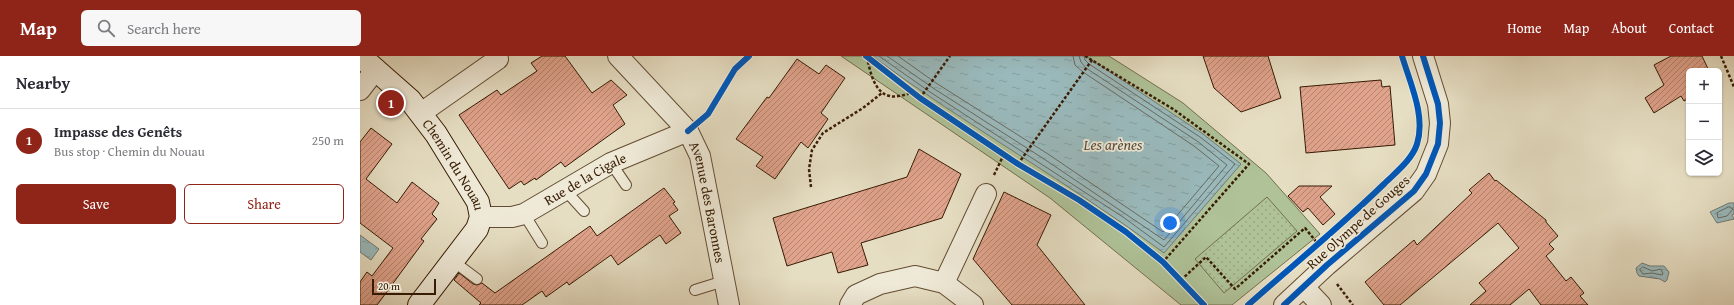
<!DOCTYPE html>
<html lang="en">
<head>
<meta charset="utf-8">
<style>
  :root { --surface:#fff; --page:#f7f7f7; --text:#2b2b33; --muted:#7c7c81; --line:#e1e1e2; --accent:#8f2418 }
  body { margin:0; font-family:"Gentium Book Plus",serif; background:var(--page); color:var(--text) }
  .controls { position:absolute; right:12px; top:12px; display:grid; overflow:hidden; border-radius:6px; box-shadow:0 1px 3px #0004 }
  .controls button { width:36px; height:36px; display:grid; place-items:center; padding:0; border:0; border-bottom:1px solid var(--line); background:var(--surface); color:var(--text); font:20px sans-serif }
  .scale { position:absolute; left:12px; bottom:10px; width:64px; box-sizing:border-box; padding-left:4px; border:2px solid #371b03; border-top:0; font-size:11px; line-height:14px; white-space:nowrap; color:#371b03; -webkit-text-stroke:3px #efead8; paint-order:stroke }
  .you { position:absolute; left:810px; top:167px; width:14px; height:14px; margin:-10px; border:3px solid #fff; border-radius:50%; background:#1a73e8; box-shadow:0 0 0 6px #1a73e833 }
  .badge { display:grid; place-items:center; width:26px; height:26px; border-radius:50%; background:var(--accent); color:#fff; font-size:13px; font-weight:700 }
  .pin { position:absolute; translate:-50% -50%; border:2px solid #fff; box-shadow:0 1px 4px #0006 }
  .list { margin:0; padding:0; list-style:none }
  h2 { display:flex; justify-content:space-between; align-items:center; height:52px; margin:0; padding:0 16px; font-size:17px }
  h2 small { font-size:13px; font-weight:400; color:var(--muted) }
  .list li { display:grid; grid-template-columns:26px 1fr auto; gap:12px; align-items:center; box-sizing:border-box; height:64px; padding:0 16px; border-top:1px solid var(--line) }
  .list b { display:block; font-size:15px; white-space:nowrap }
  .list p { margin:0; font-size:13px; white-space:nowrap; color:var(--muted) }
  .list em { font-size:13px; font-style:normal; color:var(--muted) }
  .actions { display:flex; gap:8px; padding:12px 16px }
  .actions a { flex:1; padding:9px 0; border:1px solid var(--accent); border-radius:6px; text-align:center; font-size:14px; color:var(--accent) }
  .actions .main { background:var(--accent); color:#fff }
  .icon { flex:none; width:22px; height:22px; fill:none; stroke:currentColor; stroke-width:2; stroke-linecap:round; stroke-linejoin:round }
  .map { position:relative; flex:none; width:1374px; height:249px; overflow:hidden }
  header { display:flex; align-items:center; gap:24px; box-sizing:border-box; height:56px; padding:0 20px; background:var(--accent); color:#fff }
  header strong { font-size:19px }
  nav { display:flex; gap:22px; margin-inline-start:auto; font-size:14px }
  .search { width:280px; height:36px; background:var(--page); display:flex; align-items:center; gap:10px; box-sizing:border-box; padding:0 14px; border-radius:6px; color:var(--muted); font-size:15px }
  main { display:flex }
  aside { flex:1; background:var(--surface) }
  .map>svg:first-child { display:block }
  .grass { fill:#afc298; stroke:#736e4e }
  .park { fill:url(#park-dots); stroke:#736e4e }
  .water { fill:url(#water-ripples); stroke:#727a73 }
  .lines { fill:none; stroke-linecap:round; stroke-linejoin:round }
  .shore { stroke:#686a60; stroke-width:1 }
  .building { fill:url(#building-hatch); stroke:#371b03 }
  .lane-casing { stroke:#634c33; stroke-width:12 }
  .street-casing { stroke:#634c33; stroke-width:22 }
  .secondary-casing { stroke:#371b03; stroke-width:24 }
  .path { stroke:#371b03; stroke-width:2.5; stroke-dasharray:3 2; stroke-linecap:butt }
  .lane { stroke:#efead8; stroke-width:10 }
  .street { stroke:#efead8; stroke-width:20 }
  .secondary { stroke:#efead8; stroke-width:22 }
  .cycleway-casing { stroke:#efead8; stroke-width:8 }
  .cycleway { stroke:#0057b8; stroke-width:6 }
  .labels { text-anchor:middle; stroke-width:3.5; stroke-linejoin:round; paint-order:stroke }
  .street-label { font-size:14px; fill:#371b03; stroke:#efead8 }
  .water-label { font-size:15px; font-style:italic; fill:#554b3b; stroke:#efead8 }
</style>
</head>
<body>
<header>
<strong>Map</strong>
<div class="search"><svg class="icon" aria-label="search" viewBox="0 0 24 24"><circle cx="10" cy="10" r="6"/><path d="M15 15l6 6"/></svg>Search here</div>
<nav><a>Home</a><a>Map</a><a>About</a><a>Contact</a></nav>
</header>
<main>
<aside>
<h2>Nearby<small></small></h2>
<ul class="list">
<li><span class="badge">1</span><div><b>Impasse des Genêts</b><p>Bus stop · Chemin du Nouau</p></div><em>250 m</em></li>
</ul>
<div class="actions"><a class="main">Save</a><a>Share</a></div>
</aside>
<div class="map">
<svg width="1374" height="249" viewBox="0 0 1374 249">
  <defs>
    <pattern id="park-dots" width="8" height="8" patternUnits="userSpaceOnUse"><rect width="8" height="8" fill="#afc298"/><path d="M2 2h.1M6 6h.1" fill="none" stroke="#97a681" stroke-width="1.8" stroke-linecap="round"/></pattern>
    <pattern id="water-ripples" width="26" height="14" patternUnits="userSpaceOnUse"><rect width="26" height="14" fill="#9ababd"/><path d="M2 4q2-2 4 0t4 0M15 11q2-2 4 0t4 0" fill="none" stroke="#859fa1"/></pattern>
    <pattern id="building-hatch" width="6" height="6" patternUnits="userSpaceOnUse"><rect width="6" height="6" fill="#e0a38c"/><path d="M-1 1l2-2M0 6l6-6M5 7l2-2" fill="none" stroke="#b68470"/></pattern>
  </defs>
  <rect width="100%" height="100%" fill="#e6dec3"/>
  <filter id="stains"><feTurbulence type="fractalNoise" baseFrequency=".005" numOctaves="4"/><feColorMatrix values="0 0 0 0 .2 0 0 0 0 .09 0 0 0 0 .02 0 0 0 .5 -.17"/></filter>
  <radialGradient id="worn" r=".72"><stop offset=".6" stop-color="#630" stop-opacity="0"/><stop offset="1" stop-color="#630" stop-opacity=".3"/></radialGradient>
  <path class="grass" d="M481 0H749L823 47 906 117 960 178 872 249H821L690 142Z"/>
  <path class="park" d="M907 141 937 175 864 237 835 203Z"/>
  <path class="water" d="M512 0H726L843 78 881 108 804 197C710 127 607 70 512 0Z
    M1369 147H1374V158L1372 159 1374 163 1357 167 1350 156Z
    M0 179 19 193 11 204 0 196Z
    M1282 207 1290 210H1304L1309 216 1307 224 1305 226 1300 223 1279 220 1277 217 1276 212Z"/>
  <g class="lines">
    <path class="shore" d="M519 0 570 36 763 161 804 191 875 108 840 81 729 8 725 4 724 0
      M527 0 573 32 684 103 804 184 867 109 837 85 726 12 721 6 719 0
      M538 0 576 27 688 98 803 176 859 110 834 90 723 16 715 9 713 0
      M1369 151 1373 153 1367 160 1358 162 1357 157Z
      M1283 211 1292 215 1301 213 1303 218 1302 219 1292 217 1283 218 1280 214Z"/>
  </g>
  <path class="building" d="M182 0H205L232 37 251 24 267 39 253 49 265 68 205 111 201 106 176 124 175 122 164 129 161 125 149 133 99 59 137 34 141 39 177 15 171 7Z
    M843 0H908L921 42 881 56 854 32Z
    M1311 0H1342L1349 15H1329V42L1324 45 1321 40 1294 57 1285 42 1304 29 1294 9Z
    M437 3 459 18 466 9 485 22 461 57 468 63 448 92 441 86 415 123 396 110 403 101 376 83 407 41 409 42Z
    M1021 24 1022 31 1030 30 1035 89 946 97 940 31Z
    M11 72 32 88 6 123 37 147 52 126 79 147 72 158 77 163 61 183 64 185 23 241 17 249H0V226L7 216 12 220 33 192 0 167V86Z
    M559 93 601 118 582 162 501 187 508 209 478 217 472 196 427 210 413 162 547 121Z
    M1129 117 1135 125 1136 124 1186 164V166L1198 180 1189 188 1194 193 1186 200 1206 225 1211 221 1224 237 1220 240 1228 249H1181L1169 233 1150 249H1110L1126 235 1119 227 1159 192 1138 167 1040 249H1024L1005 226 1054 184 1057 189 1112 137 1109 134Z
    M939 130H972L960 141 975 158 963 169 948 152 943 156 928 140Z
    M304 132 315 146 313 147 318 154 309 160 321 177 306 188 300 179 258 209 251 199 209 229 207 226 186 241 182 235 162 249H119L121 247 94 224 99 217 113 228 117 229 122 227 135 237 230 170 237 180Z
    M644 136 691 159 677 189 725 249H652L613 203Z"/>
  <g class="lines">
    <g class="lane-casing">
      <path id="lane" d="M251 107 266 129
        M205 134 224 155
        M164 158 182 187
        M93 205 117 223
        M335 234 364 225"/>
    </g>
    <g class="street-casing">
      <g id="street">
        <path id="s1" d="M258 0 328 75 340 100 369 249"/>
        <path d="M0 34 16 13"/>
        <path d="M61 57 138 3"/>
        <path id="s2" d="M121 161H152L164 158 251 107 328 75"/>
        <path d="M584 227 626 138"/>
        <path d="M944 231 961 249"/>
        <path d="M490 249 496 239 520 228 555 220 584 227 613 249"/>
        <path d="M924 249 967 209 1054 135 1066 118 1078 88 1080 67 1078 48 1063 0"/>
      </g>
    </g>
    <g class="secondary-casing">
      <g id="secondary">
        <path id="s3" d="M0 0 50 44 76 78 118 146 121 161 117 173 59 249"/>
      </g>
    </g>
    <path class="path" d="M506 0 560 42 658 108 719 144 766 176 803 206 844 249
      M725 0 813 53 889 108 803 206
      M1361 0 1374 31
      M507 1C510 15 514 37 530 40 536 42 546 38 552 37
      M560 42 590 0
      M344 62 375 13 389 0
      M658 108 732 4
      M634 119 644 98
      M451 131 449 113 452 94 463 77 503 52 522 37
      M821 224 846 201 875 233 945 172 958 188
      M977 228 993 249"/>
    <use href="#lane" class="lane"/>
    <use href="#street" class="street"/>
    <use href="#secondary" class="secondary"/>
    <g class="cycleway-casing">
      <path id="cycleway" d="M506 0 560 42 658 108 719 144 766 176 803 206 844 249
        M328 75 348 58 375 13 389 0
        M888 249C933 209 981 170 1024 128 1035 117 1052 104 1057 88 1066 60 1050 27 1042 0
        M924 249 967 209 1054 135 1066 118 1078 88 1080 67 1078 48 1063 0"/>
    </g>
    <use href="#cycleway" class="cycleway"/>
  </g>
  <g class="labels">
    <g class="street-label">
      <text dy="5" stroke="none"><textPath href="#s3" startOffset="145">Chemin du Nouau</textPath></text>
      <text dy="5" stroke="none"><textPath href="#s2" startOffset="114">Rue de la Cigale</textPath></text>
      <text dy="5" stroke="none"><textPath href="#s1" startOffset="177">Avenue des Baronnes</textPath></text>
      <text transform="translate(998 166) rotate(-42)" y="5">Rue Olympe de Gouges</text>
    </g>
    <g class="water-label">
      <text x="753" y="94">Les arènes</text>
    </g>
  </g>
  <rect width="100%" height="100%" filter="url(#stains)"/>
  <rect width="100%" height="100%" fill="url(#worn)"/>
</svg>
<div class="controls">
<button>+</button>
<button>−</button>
<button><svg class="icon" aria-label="layers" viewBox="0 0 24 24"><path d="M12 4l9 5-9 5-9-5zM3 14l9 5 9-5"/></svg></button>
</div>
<div class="scale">20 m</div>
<div class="you"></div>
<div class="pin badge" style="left:31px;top:47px">1</div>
</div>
</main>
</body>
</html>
